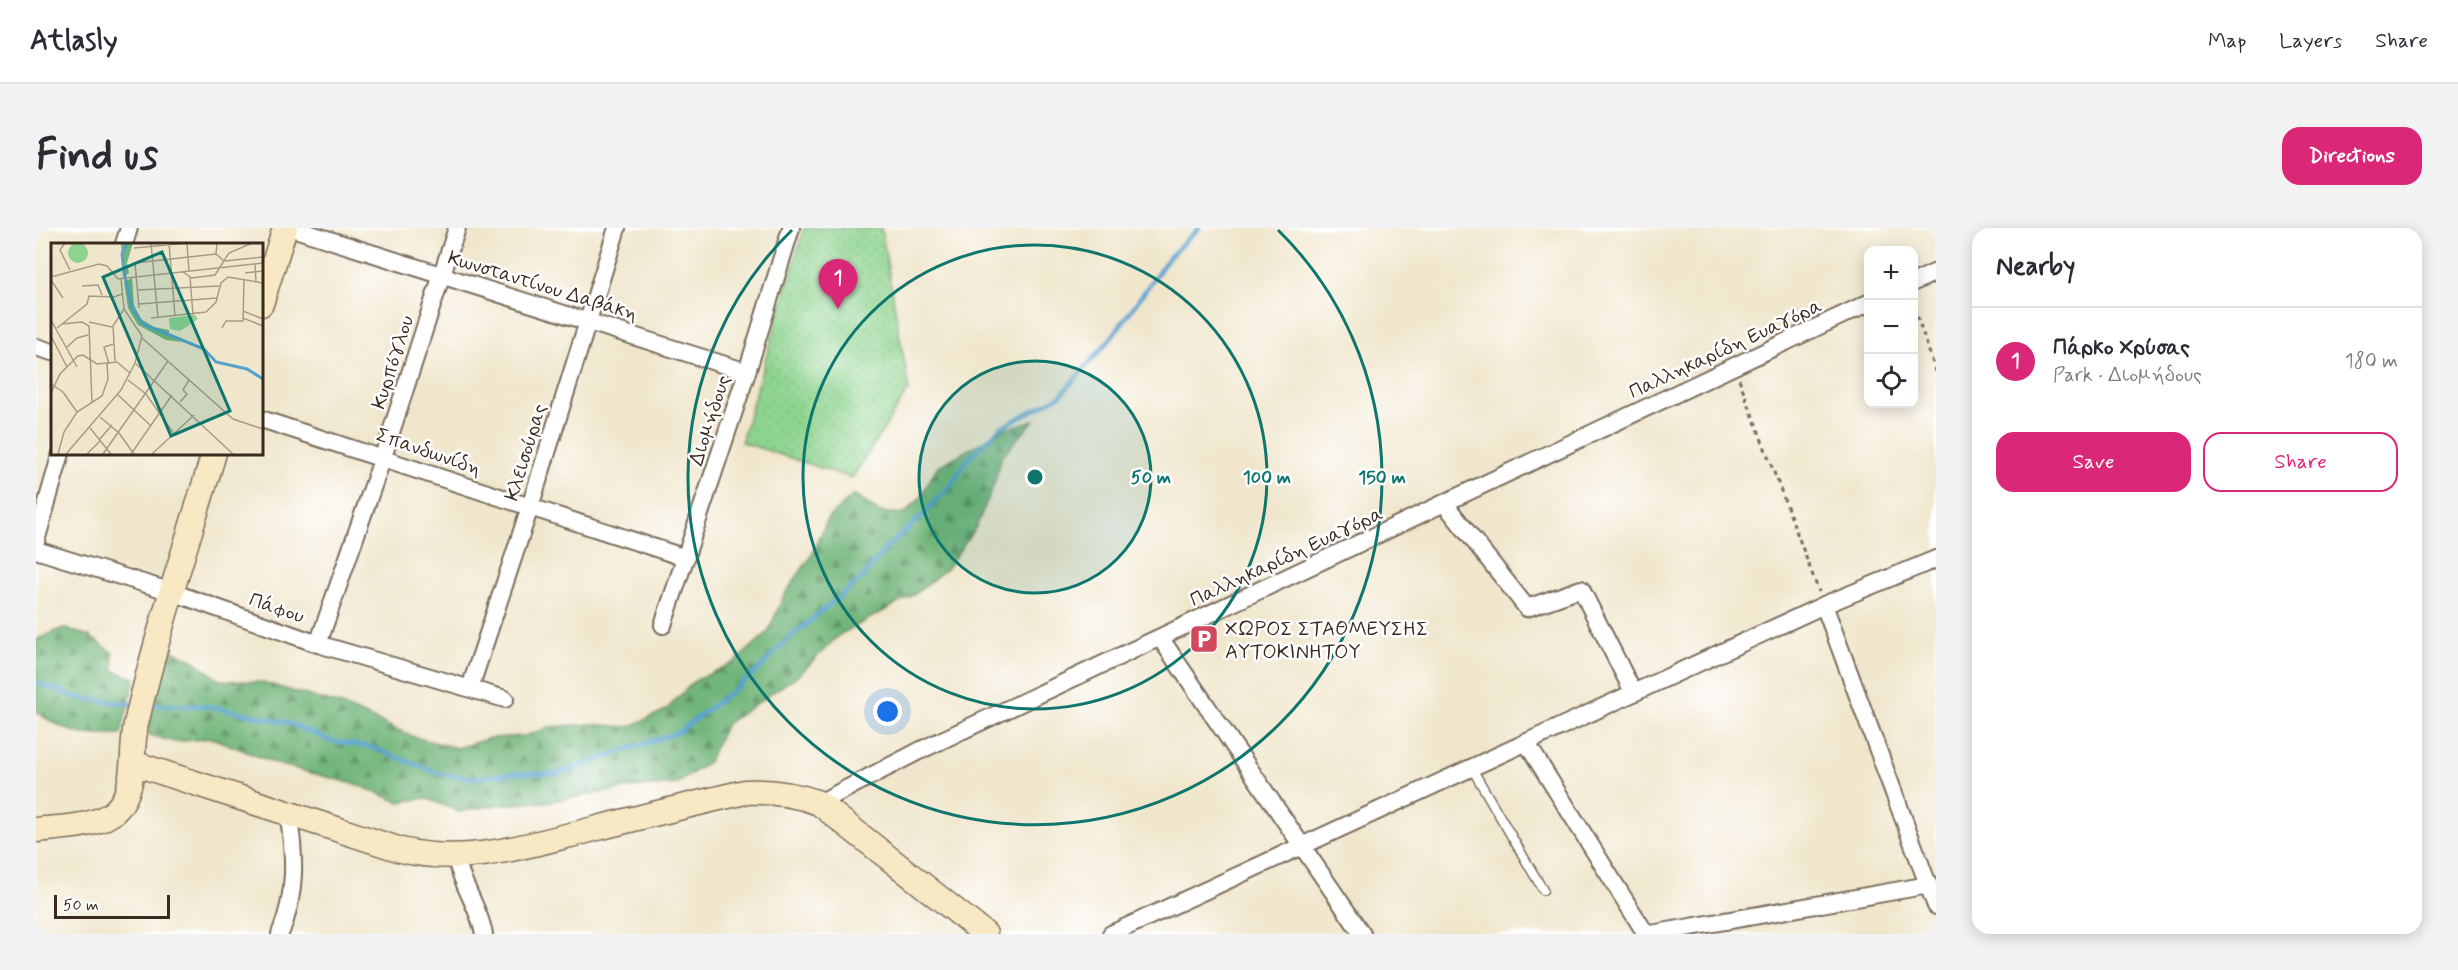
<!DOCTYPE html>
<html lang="en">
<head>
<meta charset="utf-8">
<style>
  :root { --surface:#fff; --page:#f2f2f3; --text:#2b2b33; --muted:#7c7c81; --line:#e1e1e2; --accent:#db2777 }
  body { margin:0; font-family:Mynerve,sans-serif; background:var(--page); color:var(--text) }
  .controls { position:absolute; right:18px; top:18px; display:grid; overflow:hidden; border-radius:12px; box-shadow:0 3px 15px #0003 }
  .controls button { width:54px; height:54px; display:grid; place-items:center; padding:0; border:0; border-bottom:2px solid var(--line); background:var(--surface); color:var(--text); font:30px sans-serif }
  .scale { position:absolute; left:18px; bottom:15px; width:116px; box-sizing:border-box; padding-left:6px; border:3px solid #3b2a1e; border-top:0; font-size:16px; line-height:21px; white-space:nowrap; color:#3b2a1e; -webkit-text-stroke:4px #fff; paint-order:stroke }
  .you { position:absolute; left:852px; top:484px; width:21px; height:21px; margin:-15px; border:4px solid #fff; border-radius:50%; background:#1a73e8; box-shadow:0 0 0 9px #1a73e833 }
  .badge { display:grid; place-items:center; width:39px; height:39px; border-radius:50%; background:var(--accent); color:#fff; font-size:20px; font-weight:700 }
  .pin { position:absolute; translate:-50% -50px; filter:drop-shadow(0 2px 3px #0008) }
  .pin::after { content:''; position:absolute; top:32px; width:21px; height:18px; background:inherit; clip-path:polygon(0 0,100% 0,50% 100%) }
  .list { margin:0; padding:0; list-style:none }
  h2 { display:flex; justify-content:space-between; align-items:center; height:78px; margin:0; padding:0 24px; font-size:26px }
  h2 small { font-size:20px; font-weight:400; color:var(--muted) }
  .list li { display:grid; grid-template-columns:39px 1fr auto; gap:18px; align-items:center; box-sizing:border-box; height:108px; padding:0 24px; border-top:2px solid var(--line) }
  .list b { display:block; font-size:22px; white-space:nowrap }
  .list p { margin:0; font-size:20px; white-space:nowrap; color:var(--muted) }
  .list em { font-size:20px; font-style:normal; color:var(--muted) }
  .actions { display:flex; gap:12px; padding:18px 24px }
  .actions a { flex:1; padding:14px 0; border:2px solid var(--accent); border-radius:18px; text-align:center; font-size:21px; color:var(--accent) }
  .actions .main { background:var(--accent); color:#fff }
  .icon { flex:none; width:33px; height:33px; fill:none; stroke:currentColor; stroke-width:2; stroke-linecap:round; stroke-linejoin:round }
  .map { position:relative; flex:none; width:1900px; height:706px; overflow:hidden; border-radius:18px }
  header { display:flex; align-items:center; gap:36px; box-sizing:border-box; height:84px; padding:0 30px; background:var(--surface); border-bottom:2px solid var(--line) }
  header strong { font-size:28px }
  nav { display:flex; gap:33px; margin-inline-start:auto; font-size:21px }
  .intro { display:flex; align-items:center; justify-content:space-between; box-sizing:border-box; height:144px; padding:0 36px }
  h1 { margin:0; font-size:42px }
  .button { padding:15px 27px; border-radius:18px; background:var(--accent); color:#fff; font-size:21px; font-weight:700 }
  main { display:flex; gap:36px; padding:0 36px }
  aside { flex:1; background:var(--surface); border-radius:18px; box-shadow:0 3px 15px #0003 }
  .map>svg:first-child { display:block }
  .forest { fill:url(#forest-firs); stroke:#56704c; stroke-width:1.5 }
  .park { fill:url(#park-dots); stroke:#647f56; stroke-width:1.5 }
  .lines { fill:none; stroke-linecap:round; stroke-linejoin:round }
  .stream { stroke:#56a2ce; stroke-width:4.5 }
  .lane-casing { stroke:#7a6c5b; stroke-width:11 }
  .street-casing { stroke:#7a6c5b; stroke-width:20 }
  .secondary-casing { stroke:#7a6c5b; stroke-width:27 }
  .path { stroke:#7a6c5b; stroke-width:3; stroke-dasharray:4.5 4.5; stroke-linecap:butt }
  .lane { stroke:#fff; stroke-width:8 }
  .street { stroke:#fff; stroke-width:16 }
  .secondary { stroke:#f8e8c3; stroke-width:24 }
  .ring { fill:none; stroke:#0f766e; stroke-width:3 }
  .labels { text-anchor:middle; stroke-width:5; stroke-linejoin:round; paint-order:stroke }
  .street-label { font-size:20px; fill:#3b2a1e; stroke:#fff }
  .poi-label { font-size:20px; fill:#3b2a1e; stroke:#fff; text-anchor:start }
  .inset-river { fill:none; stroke:#56a2ce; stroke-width:3 }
  .inset-road { fill:none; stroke:#a89b86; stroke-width:1.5 }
  .view { fill:#0f766e; fill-opacity:0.15; stroke:#0f766e; stroke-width:3 }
  .inset-edge { fill:none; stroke:#3b2a1e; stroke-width:3 }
  .centre { fill:#0f766e; stroke:#fff; stroke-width:3 }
  .ring-label { font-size:18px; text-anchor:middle; font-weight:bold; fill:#0f766e; stroke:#fff; stroke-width:5; stroke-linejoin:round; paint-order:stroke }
</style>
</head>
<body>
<header>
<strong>Atlasly</strong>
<nav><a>Map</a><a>Layers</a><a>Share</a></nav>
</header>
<div class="intro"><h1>Find us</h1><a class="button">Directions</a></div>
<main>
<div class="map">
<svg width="1900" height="706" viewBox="0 0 1900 706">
  <defs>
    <pattern id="forest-firs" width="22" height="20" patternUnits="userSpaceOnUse" patternTransform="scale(1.5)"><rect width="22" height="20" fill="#72b67a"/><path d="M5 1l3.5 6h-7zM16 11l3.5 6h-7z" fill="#5f9463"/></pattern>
    <pattern id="park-dots" width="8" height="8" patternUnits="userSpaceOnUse" patternTransform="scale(1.5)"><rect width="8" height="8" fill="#8ed48f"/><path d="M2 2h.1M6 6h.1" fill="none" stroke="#7bb67b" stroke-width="1.8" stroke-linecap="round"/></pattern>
  </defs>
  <rect width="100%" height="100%" fill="#fff"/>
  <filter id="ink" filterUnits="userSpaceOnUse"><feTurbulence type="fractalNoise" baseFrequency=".0167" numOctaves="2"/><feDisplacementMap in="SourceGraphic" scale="12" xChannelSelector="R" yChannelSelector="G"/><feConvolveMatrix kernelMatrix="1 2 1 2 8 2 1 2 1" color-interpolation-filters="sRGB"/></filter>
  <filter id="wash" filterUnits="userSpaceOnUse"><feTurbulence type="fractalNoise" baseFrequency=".008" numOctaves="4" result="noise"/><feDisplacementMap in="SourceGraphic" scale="24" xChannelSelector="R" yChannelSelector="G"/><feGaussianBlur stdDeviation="1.35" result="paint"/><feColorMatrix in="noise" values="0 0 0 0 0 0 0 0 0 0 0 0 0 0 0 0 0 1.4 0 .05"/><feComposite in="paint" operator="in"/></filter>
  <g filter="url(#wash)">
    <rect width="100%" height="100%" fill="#f0e6cc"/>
    <path class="forest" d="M998 192 966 228 957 259 940 299 911 340 879 366 803 407 764 446 690 496 672 534 641 556 592 560 510 574 459 577 423 584 390 570 363 574 322 557 241 536 176 510 139 514 113 507 114 488 134 421 160 434 183 452 225 454 305 477 378 509 421 520 454 510 489 508 513 499 555 496 593 499 630 482 658 453 699 434 732 404 747 369 777 325 792 290 818 267 843 284 868 286 885 269 901 239 969 201Z
      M27 400 53 408 77 425 78 443 99 450 85 506C46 510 33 505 0 484V412Z"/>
    <path class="park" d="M768 0H845L873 161 816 250 705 214Z"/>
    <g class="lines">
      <path class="stream" d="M0 454 42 470 96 476
        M113 477 171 478 211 486 252 495 295 513 334 519 404 546 440 550 478 545 520 546 643 504 720 444 753 410 825 351 851 319 883 291 913 259 932 231 964 200 1024 168 1076 109 1133 29 1163 0"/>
    </g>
  </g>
  <g filter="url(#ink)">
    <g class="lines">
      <g class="lane-casing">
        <path id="lane" d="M1435 539 1507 662"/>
      </g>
      <g class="street-casing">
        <path id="street" d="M256 0 711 144
          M88 16 93 0
          M1878 54 1900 44
          M0 119 16 124
          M225 191 650 330
          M1409 276 1491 380 1545 361 1597 464
          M0 313 25 225
          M0 322 136 364 282 416 469 471
          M1788 377 1900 678
          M627 397 711 144 755 0
          M1125 411 1326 706
          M282 416 347 229 421 0
          M434 460 494 279 581 0
          M1490 514 1610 706
          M783 575 883 523 1832 75
          M420 630C426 658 443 679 448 706
          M244 706C261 665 259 627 252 584
          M1075 706 1788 377 1900 331
          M1615 706 1893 657"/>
      </g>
      <g class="secondary-casing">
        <path id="secondary" d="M225 76 249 0
          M97 535 365 622C431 638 489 618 554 602 605 589 657 576 709 564 735 563 759 566 783 575L949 706
          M0 602C24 599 60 600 79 583 102 561 94 524 100 496 121 404 151 315 178 225"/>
      </g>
      <path class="path" d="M1878 80 1900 144
        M1703 151 1783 364"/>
      <use href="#lane" class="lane"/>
      <use href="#street" class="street"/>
      <use href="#secondary" class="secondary"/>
    </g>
  </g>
  <circle cx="999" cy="249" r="116" fill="#0f766e" fill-opacity=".12"/>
  <g class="ring">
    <circle cx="999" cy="249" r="116"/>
    <circle cx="999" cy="249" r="232"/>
    <path d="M1242 2A347 347 0 1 1 756 2"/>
  </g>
  <defs>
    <g id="parking-square" transform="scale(1.5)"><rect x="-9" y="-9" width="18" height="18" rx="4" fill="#d1495b" stroke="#fff"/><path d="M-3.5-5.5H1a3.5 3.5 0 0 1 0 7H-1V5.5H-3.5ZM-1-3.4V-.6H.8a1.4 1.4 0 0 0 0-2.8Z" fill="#fff"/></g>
  </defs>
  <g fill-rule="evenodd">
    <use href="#parking-square" x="1168" y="411"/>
  </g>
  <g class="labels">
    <g class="street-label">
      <text transform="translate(507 57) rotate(17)" y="7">Κωνσταντίνου Δαβάκη</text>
      <text transform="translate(1689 120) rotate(-25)" y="7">Παλληκαρίδη Ευαγόρα</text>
      <text transform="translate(356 134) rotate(-72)" y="7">Κυρπόγλου</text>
      <text transform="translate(673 192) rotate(-72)" y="7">Διομήδους</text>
      <text transform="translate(393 223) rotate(19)" y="7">Σπανδωνίδη</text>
      <text transform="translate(489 224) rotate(-73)" y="7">Κλεισούρας</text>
      <text transform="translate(1250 328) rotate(-25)" y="7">Παλληκαρίδη Ευαγόρα</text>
      <text transform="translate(241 379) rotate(19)" y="7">Πάφου</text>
    </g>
    <g class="poi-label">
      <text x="1189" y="407">ΧΩΡΟΣ ΣΤΑΘΜΕΥΣΗΣ<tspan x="1189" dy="23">ΑΥΤΟΚΙΝΗΤΟΥ</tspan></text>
    </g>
  </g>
  <g transform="translate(15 15)">
    <rect width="212" height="212" fill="#f0e6cc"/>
    <path d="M70 0H82L76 20 78 30 72 34ZM81 35 83 62 90 76 103 84 118 87V92L131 99 115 97 87 82 77 65 73 39Z" fill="#72b67a"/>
    <path d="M144 72 147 76 129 88 119 86 118 75Z" fill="#8ed48f"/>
    <path d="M17 10a10 10 0 1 1 20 0a10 10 0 1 1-20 0Z" fill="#8ed48f"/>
    <path class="inset-river" d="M76 0 71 11 73 29 81 65 92 81 153 106 165 119 196 126 212 136"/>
    <path class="inset-road" d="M14 0 9 7 19 27M100 0 107 75M118 0 124 73M136 0 138 28M166 0 165 11 173 18M83 5 137 0M174 18 212 14M204 21 205 39M132 29 141 35 164 32 178 10 201 0M194 30 212 28M0 34 48 21 56 23 67 36 212 20M139 34 142 72M177 34 212 40M0 37 12 55M31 43 47 42 51 52M86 47 168 43M88 61 166 55M88 65 84 20 165 11M192 68 212 76M100 75 155 69 165 59 170 40 177 34M192 75 212 83M0 77 26 124M38 79 61 84M11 81 31 79 38 83 41 160M6 85 36 61 38 53 63 54 71 51M171 85 175 78H192L193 37M1 95 16 124M91 95 182 176 212 186M15 105 26 95 37 92M64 118 62 83 73 66M84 120 182 211M58 121 53 104 63 101M77 137 95 151 123 191M0 141 12 149 26 169M0 150 9 131 27 113 32 112 46 121 66 119 79 130M66 151 100 183M129 159 136 151 132 147 138 137M49 174 68 190 83 211M39 185 60 211M48 197 61 182M7 211 13 189 26 169 51 153 57 136 56 121M15 211 70 147 84 120 91 93 73 66 70 36M36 211 49 198M52 211 117 118M80 211 121 152M101 211 143 172"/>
    <path class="view" d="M111 9 179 168 120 193 52 34Z"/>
    <rect width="212" height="212" class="inset-edge"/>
  </g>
  <circle cx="999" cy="249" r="9" class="centre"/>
  <g class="ring-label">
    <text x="1115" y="255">50 m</text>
    <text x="1231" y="255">100 m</text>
    <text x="1346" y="255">150 m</text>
  </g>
</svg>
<div class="controls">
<button>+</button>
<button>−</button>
<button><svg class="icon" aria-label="locate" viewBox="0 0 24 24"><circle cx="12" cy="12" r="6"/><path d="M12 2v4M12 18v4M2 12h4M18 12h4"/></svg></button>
</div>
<div class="scale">50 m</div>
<div class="you"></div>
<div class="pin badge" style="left:802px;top:81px">1</div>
</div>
<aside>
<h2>Nearby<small></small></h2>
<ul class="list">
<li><span class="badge">1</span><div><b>Πάρκο Χρύσας</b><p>Park · Διομήδους</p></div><em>180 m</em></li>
</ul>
<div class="actions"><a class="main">Save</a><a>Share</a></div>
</aside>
</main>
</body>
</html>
